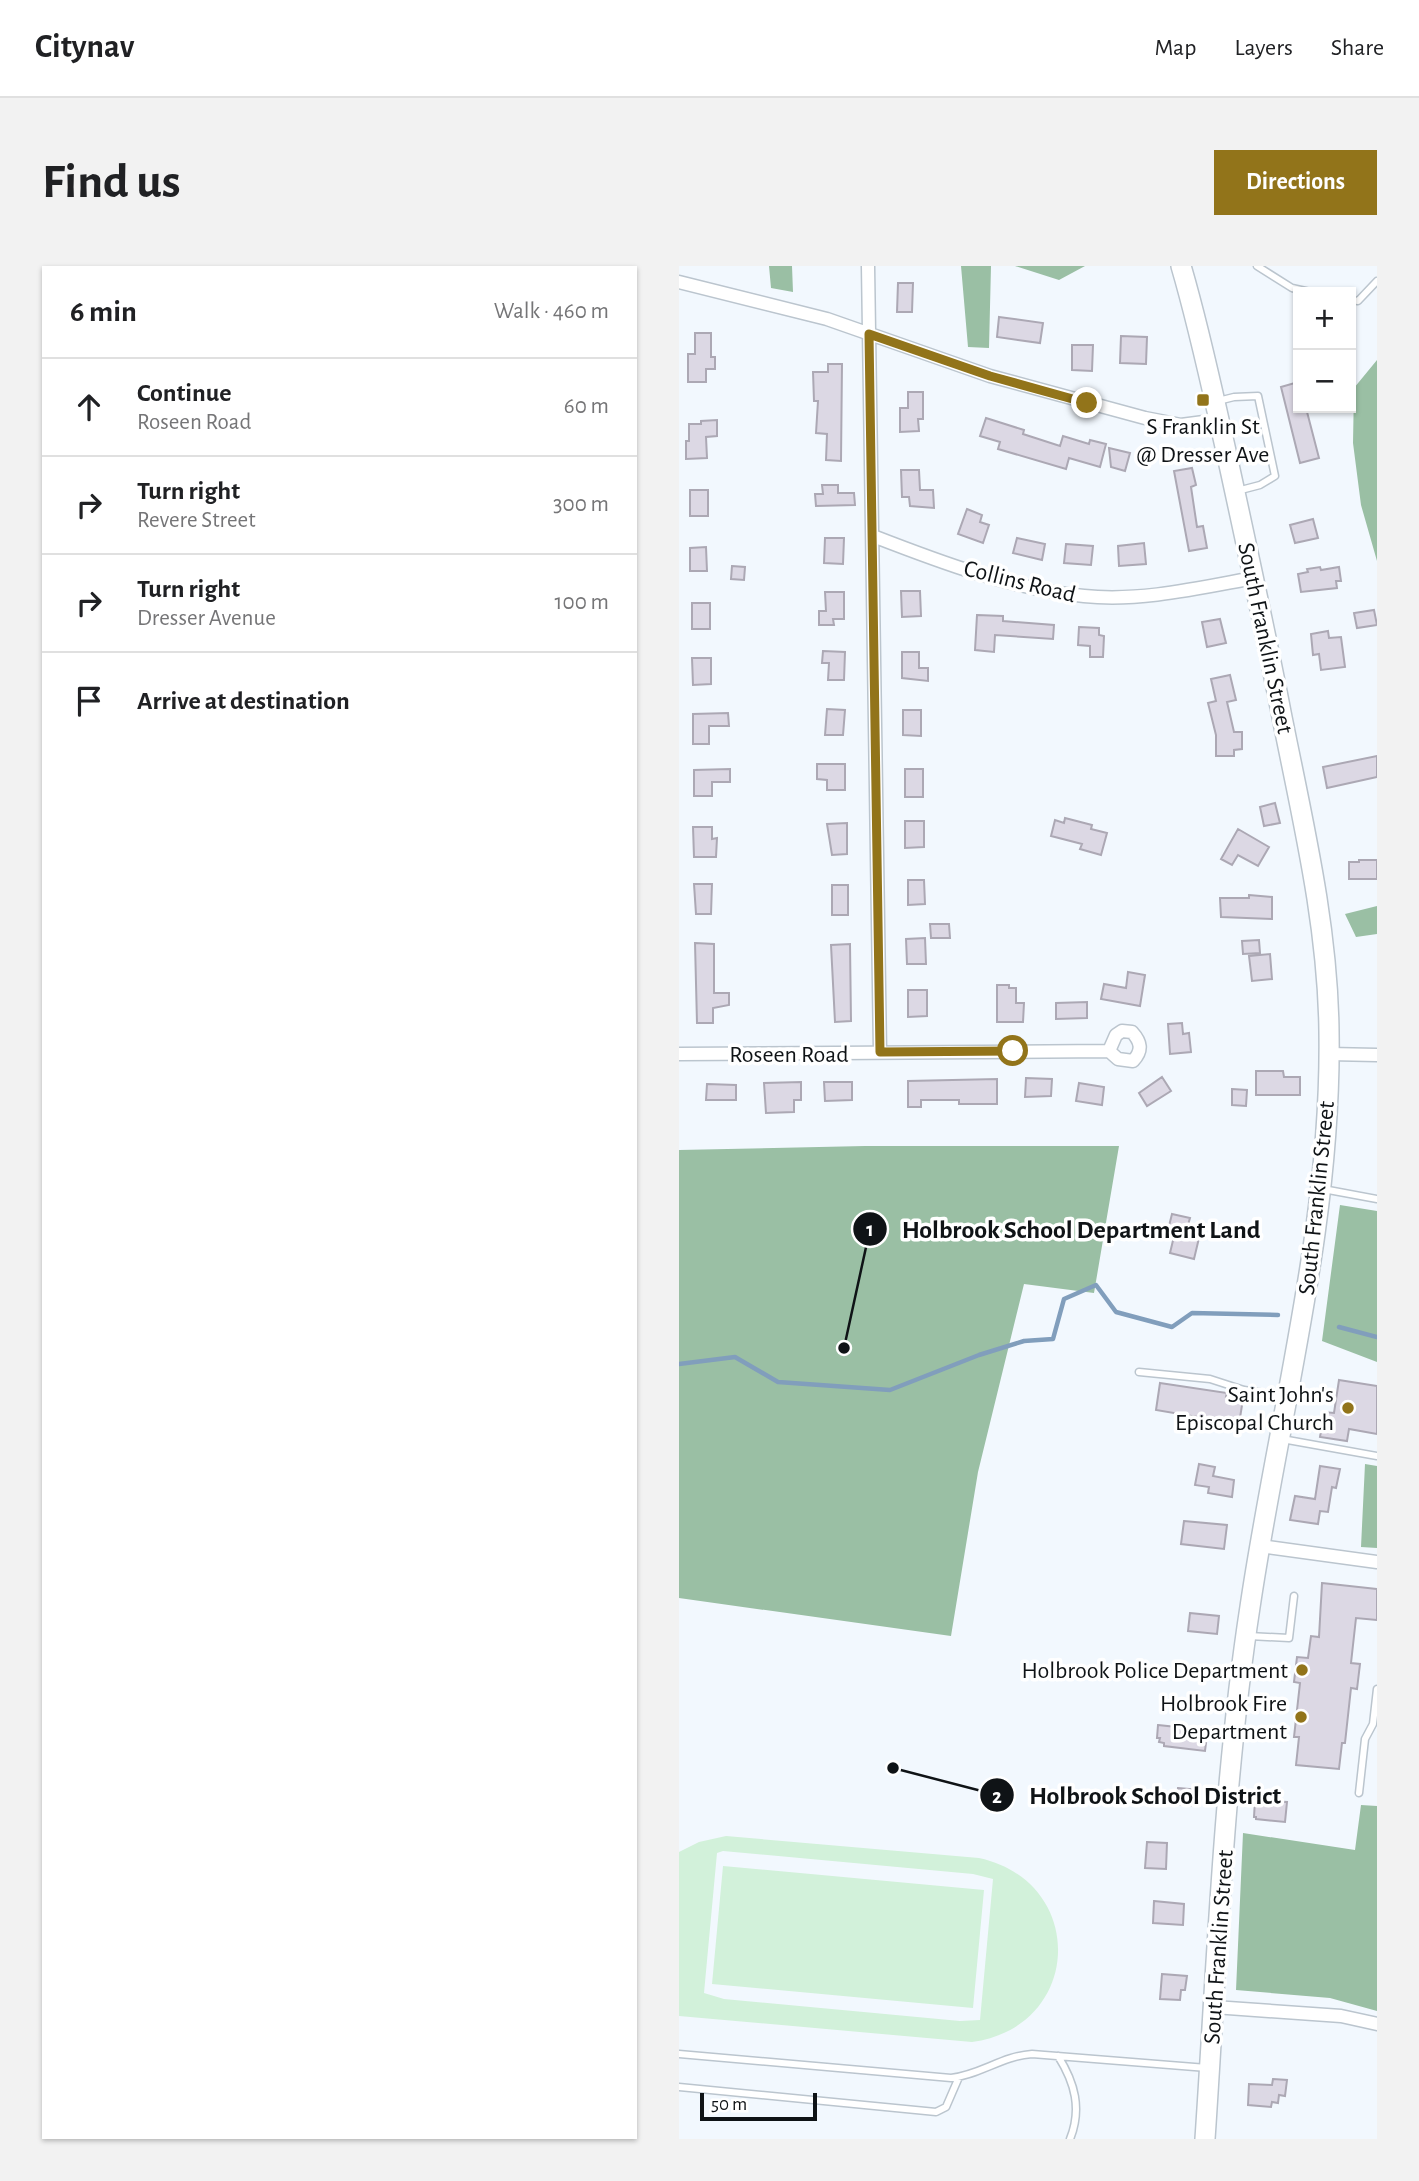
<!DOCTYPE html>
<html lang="en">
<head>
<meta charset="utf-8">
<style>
  :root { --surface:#fff; --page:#f2f2f2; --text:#202124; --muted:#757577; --line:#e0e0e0; --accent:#92741a }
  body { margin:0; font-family:"Alegreya Sans",sans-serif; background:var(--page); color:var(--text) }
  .controls { position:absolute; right:21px; top:21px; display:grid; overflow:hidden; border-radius:0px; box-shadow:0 2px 5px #0004 }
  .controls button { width:63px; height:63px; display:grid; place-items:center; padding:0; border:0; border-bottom:2px solid var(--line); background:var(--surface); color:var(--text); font:35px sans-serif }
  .scale { position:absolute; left:21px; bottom:18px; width:117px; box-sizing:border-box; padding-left:7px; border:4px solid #0f1316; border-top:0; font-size:19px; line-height:24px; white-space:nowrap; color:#0f1316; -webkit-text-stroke:5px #fff; paint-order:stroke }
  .stop { position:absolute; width:21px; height:21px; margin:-16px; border:5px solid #92741a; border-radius:50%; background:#fff }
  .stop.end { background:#92741a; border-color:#fff; box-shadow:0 2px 7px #0008 }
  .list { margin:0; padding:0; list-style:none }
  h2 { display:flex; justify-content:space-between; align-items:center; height:91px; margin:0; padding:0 28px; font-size:30px }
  h2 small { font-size:23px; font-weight:400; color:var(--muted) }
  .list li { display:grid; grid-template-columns:46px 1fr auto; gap:21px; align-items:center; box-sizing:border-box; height:98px; padding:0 28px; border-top:2px solid var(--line) }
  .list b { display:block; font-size:26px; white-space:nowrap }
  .list p { margin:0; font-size:23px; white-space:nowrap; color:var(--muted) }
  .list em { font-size:23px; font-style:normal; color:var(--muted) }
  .icon { flex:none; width:38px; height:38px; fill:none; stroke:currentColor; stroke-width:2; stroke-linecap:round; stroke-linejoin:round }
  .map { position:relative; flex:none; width:698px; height:1873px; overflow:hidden; border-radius:0px }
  header { display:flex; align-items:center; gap:42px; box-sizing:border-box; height:98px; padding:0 35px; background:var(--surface); border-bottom:2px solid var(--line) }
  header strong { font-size:33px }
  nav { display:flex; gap:38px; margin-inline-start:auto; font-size:24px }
  .intro { display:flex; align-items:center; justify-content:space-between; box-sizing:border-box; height:168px; padding:0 42px }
  h1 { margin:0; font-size:49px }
  .button { padding:18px 32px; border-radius:0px; background:var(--accent); color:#fff; font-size:24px; font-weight:700 }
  main { display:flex; gap:42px; padding:0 42px }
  aside { flex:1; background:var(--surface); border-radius:0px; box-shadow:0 2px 5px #0004 }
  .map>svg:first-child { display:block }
  .green { fill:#d2f1da; fill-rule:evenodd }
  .forest { fill:#9abfa4 }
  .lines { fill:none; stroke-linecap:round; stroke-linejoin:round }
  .stream { stroke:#819ebc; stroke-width:4.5 }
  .building { fill:#dcd8e4; stroke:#aca8b4; stroke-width:2 }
  .service-casing { stroke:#bbc5ce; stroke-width:9 }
  .minor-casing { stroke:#bbc5ce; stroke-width:15 }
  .secondary-casing { stroke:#bbc5ce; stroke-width:22 }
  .service { stroke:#fff; stroke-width:6 }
  .minor { stroke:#fff; stroke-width:12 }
  .secondary { stroke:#fff; stroke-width:19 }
  .route { stroke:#92741a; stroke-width:9 }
  .poi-dot { fill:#92741a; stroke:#fff; stroke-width:2.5 }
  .labels { text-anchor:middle; stroke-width:7; stroke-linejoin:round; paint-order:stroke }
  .poi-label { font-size:24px; fill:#0f1316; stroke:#fff; text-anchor:end }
  .street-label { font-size:24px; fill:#0f1316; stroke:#fff }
  .leader { fill:none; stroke:#0f1316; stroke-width:2.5 }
  .callout-dot { fill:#0f1316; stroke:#fff; stroke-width:2.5 }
  .mark-label { font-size:21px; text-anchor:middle; font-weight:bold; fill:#fff }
  .callout-label { font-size:26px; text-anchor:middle; font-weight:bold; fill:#0f1316; stroke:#fff; stroke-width:7; stroke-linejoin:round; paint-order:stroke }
</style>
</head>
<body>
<header>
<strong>Citynav</strong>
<nav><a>Map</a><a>Layers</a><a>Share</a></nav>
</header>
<div class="intro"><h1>Find us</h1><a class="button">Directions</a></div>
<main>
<aside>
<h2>6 min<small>Walk · 460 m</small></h2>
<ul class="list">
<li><svg class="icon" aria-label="ahead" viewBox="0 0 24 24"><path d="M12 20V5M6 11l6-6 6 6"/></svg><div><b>Continue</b><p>Roseen Road</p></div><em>60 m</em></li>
<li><svg class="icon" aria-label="right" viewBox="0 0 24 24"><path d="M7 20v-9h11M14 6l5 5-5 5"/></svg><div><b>Turn right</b><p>Revere Street</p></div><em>300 m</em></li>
<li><svg class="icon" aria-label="right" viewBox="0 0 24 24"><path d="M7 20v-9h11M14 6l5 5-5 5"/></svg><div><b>Turn right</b><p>Dresser Avenue</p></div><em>100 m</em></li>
<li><svg class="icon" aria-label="arrive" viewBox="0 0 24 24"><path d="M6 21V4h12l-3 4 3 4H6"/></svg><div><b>Arrive at destination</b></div></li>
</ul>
</aside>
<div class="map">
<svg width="698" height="1873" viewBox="0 0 698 1873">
  <rect width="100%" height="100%" fill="#f2f8fe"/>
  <path class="green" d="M47 1570 300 1592C409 1616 404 1761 293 1776L0 1750V1586L20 1576ZM44 1585 294 1608 314 1613 301 1754 281 1755 45 1733 25 1727 38 1587Z
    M44 1600 305 1624 294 1742 33 1718Z"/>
  <path class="forest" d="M90 0H113L114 26 92 22Z
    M282 0H312L310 82 289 81Z
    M336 0H406L380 14Z
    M698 94V295L682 239 674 177 675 122Z
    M698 640V668L677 671 666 648Z
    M186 880H440L415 1027 345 1018 299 1206 272 1370 0 1332V884Z
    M661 939 698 945V1096L643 1075Z
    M686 1198 698 1200V1282L682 1281Z
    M682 1539 698 1540V1745L651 1732 557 1724 564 1567 676 1584Z"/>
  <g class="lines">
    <path class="stream" d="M660 1061 698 1071
      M0 1098 56 1091 99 1116 211 1124 300 1089 345 1075 374 1073 385 1033 417 1019 437 1046 493 1061 513 1047 599 1049"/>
  </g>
  <path class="building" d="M219 17H234L233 46H218Z
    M320 51 364 57 361 77 318 71Z
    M16 67H32V91H36V103H27V116H9V88H16Z
    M442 70 468 71 467 98 441 97Z
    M393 79H414L413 105 393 104Z
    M149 98H163L162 195 147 194 148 168 137 167 139 135H135L134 106H149Z
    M619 116V142H627L640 192 621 197 602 121Z
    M229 126H244V153H239L240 165 221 166V142H229Z
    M307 152 345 164 344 168 381 180 384 170 410 178 411 174 427 178 421 201 390 192 387 203 319 183 321 176 301 170Z
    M38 154V170L27 171 28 192 7 193V175H10V158H22V155Z
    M430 182 451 187 446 205 432 201Z
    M513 202 517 219 512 221 518 261 524 260 528 282 510 285 495 205Z
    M222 204H240L241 224H254L255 242 231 240 230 231H223Z
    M143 219H159V227H175L176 239 137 240 136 228H144Z
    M11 224H29V250H11Z
    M288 243 303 249 301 256 310 259 304 277 279 268Z
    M634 253 639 272 616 277 611 259Z
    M146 272H165L164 298 145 297Z
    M338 272 366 278 363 294 334 287Z
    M465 277 467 298 440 300 439 280Z
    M387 278 414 280 412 299 385 297Z
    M27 281 28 305H11V282Z
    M53 300 66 301 65 314 52 313Z
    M641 301 642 304 660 301 662 315H657L658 322 622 326 619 308 629 306 628 303Z
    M222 325H241L242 350 223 351Z
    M146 326H165V353H154L155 359H140V345H147Z
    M13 337H31V363H13Z
    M695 344 698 359 678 362 675 347Z
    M298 349 324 350V355L375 359 374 373 316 369 315 386 296 384Z
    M541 353 547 377 528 381 523 356Z
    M400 361 420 362V369L425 370 424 391H411V380L399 379Z
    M649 365 650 372 662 371 666 401 642 404 640 388 634 389 632 368Z
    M144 385 166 386 165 414H149L150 397H143Z
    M223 386H240V402H249V415L223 412Z
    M13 392H32V418L14 419Z
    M551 409 557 434 548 436 555 466H563V483L555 484V490H537V469L529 437 537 435 532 413Z
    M148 443 166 444 164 469H146Z
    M224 444H242V470L224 469Z
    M49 447 50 460H30V478H14V448Z
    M698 490V511L648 522 644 501Z
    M138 498H166V524H148V514L138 513Z
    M51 503V516H33V530H15V504Z
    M226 503H244V531H226Z
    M596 537 601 557 585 560 581 541Z
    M386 552 413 559 412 563 428 567 422 589 401 583 403 578 372 570 376 554 385 557Z
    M226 555H245V581L226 582Z
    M168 557V588L153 589 148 558Z
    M14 561H33V573L38 572 37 591H15Z
    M559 563 590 581 579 600 559 589 553 599 542 593Z
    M680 594H698V613H670V596H680Z
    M229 614H245L246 638 229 639Z
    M15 618H33L32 648H17Z
    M153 619H169V649H153Z
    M570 629 593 631V653L542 651 541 632H570Z
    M251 658H270L271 672H252Z
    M246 672 247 698H228L227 673Z
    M580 674 581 687 564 688 563 675Z
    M16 677 35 678V727H50V739L34 742V757H18Z
    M171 678 172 755 156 756 152 679Z
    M591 688 593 713 573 715 570 690Z
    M449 706 466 709 461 740 422 733 425 718 447 722Z
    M318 719H330V722H337V737H345L344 756H318Z
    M229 724H248V750L229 751Z
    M408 736V752L377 753V737Z
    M503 757 504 768 510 767 512 786 491 788 489 758Z
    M577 805H604L605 811H621V829H577Z
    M483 811 492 825 468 840 460 827Z
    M347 812 373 813 372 830 346 831Z
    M318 813V838H280V834H242V841H229V815Z
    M122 816V834H115V846L87 847 85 817Z
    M145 816H173V834L146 835Z
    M400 817 425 821 423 839 397 835Z
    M28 818 57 819V834H27Z
    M553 823 568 824 567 840 553 839Z
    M493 948 511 952 506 969 520 972 515 993 491 987 496 966 500 967 489 964Z
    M660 1114 698 1120V1168L670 1163 668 1175 641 1171 645 1146 655 1147Z
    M481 1117 548 1127 547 1131 564 1133 560 1158 477 1144Z
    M520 1198 536 1201 534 1210 555 1214 553 1231 529 1227 530 1221 516 1219Z
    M641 1200 661 1203 657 1222 653 1221 649 1246 641 1245 639 1258 611 1254 616 1230 636 1233Z
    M505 1255 548 1259 545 1283 502 1278Z
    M643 1317 698 1323V1354L677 1352 672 1397 681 1398 678 1423 672 1422 666 1477H663L660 1503 617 1499 620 1471H615L621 1417 615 1416 618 1391 629 1392 632 1370 640 1371Z
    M511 1347 540 1350 538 1368 509 1365Z
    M479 1459 507 1462V1466L528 1469 526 1485 485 1480V1477L480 1476 481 1472H478Z
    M499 1522 521 1524 520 1540 498 1538Z
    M576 1534 608 1536 606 1556 577 1553V1551H575Z
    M468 1576 488 1577 487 1603 466 1602Z
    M475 1635 505 1638 504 1659 474 1657Z
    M483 1708 508 1710 506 1724H502L501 1734 481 1733Z
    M594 1813 608 1814 606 1830 600 1829 599 1837 593 1836 592 1841 569 1839 570 1818 593 1819Z"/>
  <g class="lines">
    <g class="service-casing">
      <path id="service" d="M578 0 613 22 631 26
        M672 34 679 35 698 15
        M539 135 555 131 579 130 596 210 581 219 558 225
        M644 923 698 933
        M460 1106 531 1113 565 1124 606 1130
        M603 1173 698 1190
        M570 1370 610 1372 615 1330
        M680 1527 686 1473 694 1458 698 1423
        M0 1788 272 1812C301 1809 323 1790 353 1788L528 1802
        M379 1790C396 1817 403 1843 391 1873
        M0 1821 257 1846 267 1841 280 1811"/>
    </g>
    <g class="minor-casing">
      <path id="minor" d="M189 0 201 786
        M0 16 148 53 311 110 466 152 502 159 540 154
        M194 270C261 296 332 323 405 330 461 336 520 322 575 312
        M0 788 430 785 439 793 454 795C464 784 462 776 453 766L443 765 437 769 430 785
        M650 788 698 789
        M581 1280 698 1296
        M535 1741 662 1750 698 1758"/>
    </g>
    <g class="secondary-casing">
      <path id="secondary" d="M502 0C520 61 533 123 547 185 566 272 585 359 602 446 623 552 649 658 650 766 653 962 599 1150 571 1341 544 1517 538 1696 526 1873"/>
    </g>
    <use href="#service" class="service"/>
    <use href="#minor" class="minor"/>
    <use href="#secondary" class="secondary"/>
  </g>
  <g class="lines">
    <path class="route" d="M334 785 201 786 190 68 311 110 408 137"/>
  </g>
  <g class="poi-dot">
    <rect x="517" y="127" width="14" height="14" rx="3.5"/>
    <circle cx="669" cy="1142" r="7"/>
    <circle cx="623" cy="1404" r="7"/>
    <circle cx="622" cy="1451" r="7"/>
  </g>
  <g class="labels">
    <g class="poi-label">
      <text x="524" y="168" text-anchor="middle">S Franklin St<tspan x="524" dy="28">@ Dresser Ave</tspan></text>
      <text x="655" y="1136">Saint John's<tspan x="655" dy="28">Episcopal Church</tspan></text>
      <text x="609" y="1412">Holbrook Police Department</text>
      <text x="608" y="1445">Holbrook Fire<tspan x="608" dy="28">Department</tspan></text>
    </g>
    <g class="street-label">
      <text transform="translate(341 315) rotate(14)" y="8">Collins Road</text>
      <text transform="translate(587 372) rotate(78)" y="8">South Franklin Street</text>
      <text x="110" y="796">Roseen Road</text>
      <text transform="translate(637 932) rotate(-84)" y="8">South Franklin Street</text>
      <text transform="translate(539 1681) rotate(-86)" y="8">South Franklin Street</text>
    </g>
  </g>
  <path class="leader" d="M165 1082L191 963M214 1502L318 1529"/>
  <g class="callout-dot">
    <circle cx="165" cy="1082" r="7"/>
    <circle cx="214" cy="1502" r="7"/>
    <circle cx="191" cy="963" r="18"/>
    <circle cx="318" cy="1529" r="18"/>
  </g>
  <g class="mark-label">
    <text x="191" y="970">1</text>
    <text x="318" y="1537">2</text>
  </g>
  <g class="callout-label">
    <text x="402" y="972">Holbrook School Department Land</text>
    <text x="476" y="1538">Holbrook School District</text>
  </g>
</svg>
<div class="controls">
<button>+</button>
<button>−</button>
</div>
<div class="scale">50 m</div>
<div class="stop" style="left:334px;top:785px"></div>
<div class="stop end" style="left:408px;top:137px"></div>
</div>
</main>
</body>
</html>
